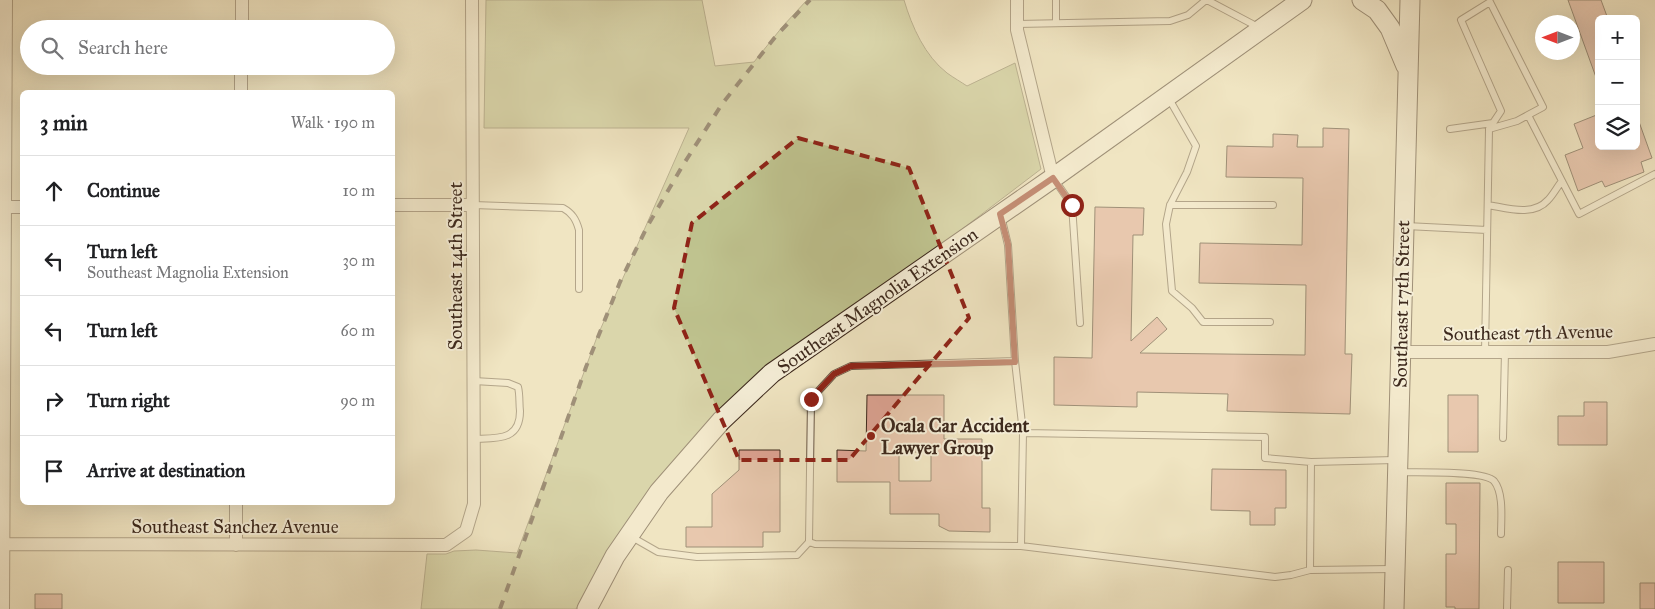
<!DOCTYPE html>
<html lang="en">
<head>
<meta charset="utf-8">
<style>
  :root { --surface:#fff; --page:#f6f6f6; --text:#202124; --muted:#757577; --line:#e0e0e0 }
  body { margin:0; font-family:"IM FELL Great Primer",serif; background:var(--page); color:var(--text) }
  .controls { position:absolute; right:15px; top:15px; display:grid; overflow:hidden; border-radius:8px; box-shadow:0 5px 20px #0002 }
  .controls button { width:45px; height:45px; display:grid; place-items:center; padding:0; border:0; border-bottom:1px solid var(--line); background:var(--surface); color:var(--text); font:25px sans-serif }
  .compass { position:absolute; left:1535px; top:15px; width:45px; height:45px; border-radius:50%; background:var(--surface); box-shadow:0 5px 20px #0002; rotate:270deg }
  .stop { position:absolute; width:15px; height:15px; margin:-11px; border:4px solid #8f2418; border-radius:50%; background:#fff }
  .stop.end { background:#8f2418; border-color:#fff; box-shadow:0 1px 5px #0008 }
  .list { margin:0; padding:0; list-style:none }
  h2 { display:flex; justify-content:space-between; align-items:center; height:65px; margin:0; padding:0 20px; font-size:21px }
  h2 small { font-size:16px; font-weight:400; color:var(--muted) }
  .list li { display:grid; grid-template-columns:32px 1fr auto; gap:15px; align-items:center; box-sizing:border-box; height:70px; padding:0 20px; border-top:1px solid var(--line) }
  .list b { display:block; font-size:19px; white-space:nowrap }
  .list p { margin:0; font-size:16px; white-space:nowrap; color:var(--muted) }
  .list em { font-size:16px; font-style:normal; color:var(--muted) }
  .icon { flex:none; width:28px; height:28px; fill:none; stroke:currentColor; stroke-width:2; stroke-linecap:round; stroke-linejoin:round }
  .map { position:relative; flex:none; width:1655px; height:609px; overflow:hidden }
  .search { position:absolute; background:var(--surface); box-shadow:0 5px 20px #0002; left:20px; top:20px; width:375px; height:55px; display:flex; align-items:center; gap:12px; box-sizing:border-box; padding:0 18px; border-radius:28px; color:var(--muted); font-size:19px }
  .panel { position:absolute; background:var(--surface); box-shadow:0 5px 20px #0002; left:20px; top:90px; width:375px; height:415px; border-radius:8px }
  .map>svg:first-child { display:block }
  .green { fill:#bfc38f; stroke:#7e7656 }
  .building { fill:#dea494; stroke:#3d291d; fill-rule:evenodd }
  .lines { fill:none; stroke-linecap:round; stroke-linejoin:round }
  .service-casing { stroke:#6a5846; stroke-width:8 }
  .minor-casing { stroke:#6a5846; stroke-width:14 }
  .secondary-casing { stroke:#3d291d; stroke-width:21 }
  .service { stroke:#f5eed7; stroke-width:6 }
  .minor { stroke:#f5eed7; stroke-width:12 }
  .secondary { stroke:#f5eed7; stroke-width:19 }
  .rail { stroke:#3d291d; stroke-width:4; stroke-dasharray:9 9; stroke-linecap:butt }
  .route { stroke:#8f2418; stroke-width:6 }
  .marked { fill:none; stroke:#8f2418; stroke-width:4; stroke-dasharray:10 6; stroke-linejoin:round }
  .poi-dot { fill:#8f2418; stroke:#f5eed7; stroke-width:2 }
  .labels { text-anchor:middle; stroke-width:4; stroke-linejoin:round; paint-order:stroke }
  .street-label { font-size:19px; fill:#3d291d; stroke:#f5eed7 }
  .poi-label { font-size:19px; font-weight:bold; fill:#3d291d; stroke:#f5eed7; text-anchor:start }
</style>
</head>
<body>
<div class="map">
<svg width="1655" height="609" viewBox="0 0 1655 609">
  <rect width="100%" height="100%" fill="#f0e5c2"/>
  <filter id="stains"><feTurbulence type="fractalNoise" baseFrequency=".004" numOctaves="4"/><feColorMatrix values="0 0 0 0 .2 0 0 0 0 .09 0 0 0 0 .02 0 0 0 .5 -.17"/></filter>
  <radialGradient id="worn" r=".72"><stop offset=".6" stop-color="#630" stop-opacity="0"/><stop offset="1" stop-color="#630" stop-opacity=".3"/></radialGradient>
  <path class="green" d="M486 0H702L715 66 754 62 783 26 807 0H904C912 27 925 56 947 73 954 78 961 82 967 86L1015 63 1041 169 953 236 764 367 607 552 576 609H421L427 554H446L454 551 476 550 517 553 597 337 689 128H484Z"/>
  <path class="building" d="M1568 0H1601L1608 19H1599V79L1597 80Z
    M1599 114V146H1636V119H1638L1652 158 1641 162 1644 172 1605 187 1602 181 1578 191 1565 155 1583 148 1574 124Z
    M1323 128 1349 129 1345 354H1352L1350 414 1227 411 1228 394 1137 392V407L1054 405V357L1092 358 1095 207 1144 208 1143 235H1133L1131 341 1157 317 1167 329 1140 353 1305 355 1306 285 1199 283 1200 243 1302 245 1303 178 1226 177 1227 146 1273 147V134L1298 135 1297 147H1323Z
    M867 395H944V439H982V508H990V532L949 531 939 526V514H890V482H837V450L866 451ZM899 452H931V481H899Z
    M1448 395H1478V452H1448Z
    M1584 402H1607V445H1558V416H1584Z
    M739 450H780V532H763V547H686V527H712V494L739 470Z
    M1212 469 1286 470V508H1275V525H1250V511L1211 510Z
    M1446 483H1480L1479 609H1455V607H1446V554H1456V524H1446Z
    M1558 562H1604V603H1558Z
    M1640 583H1655V609H1640Z
    M35 594H62V609H35Z"/>
  <g class="lines">
    <g class="service-casing">
      <path id="service" d="M1056 0V23
        M1207 0 1258 27
        M1017 24 1170 21 1188 15 1206 0
        M1168 97 1196 146 1187 172 1170 205 1166 224 1172 291 1192 308 1203 322H1270
        M1450 129 1493 123
        M1489 129 1517 121 1528 115
        M1054 179 1072 205 1080 323
        M1562 181 1579 214 1655 174
        M473 205 563 208C572 213 576 219 579 230V289
        M1170 205H1273
        M1001 216 1008 245 1015 361 851 366 834 374 811 399 809 542 815 544 1021 546 1023 433 1265 437V458L1311 462
        M1406 226 1487 230
        M1485 352 1489 129 1501 111 1461 20 1490 2 1543 107 1528 115 1562 181C1557 187 1553 195 1548 200 1533 217 1507 208 1488 205
        M1015 361 1023 433
        M474 381 508 383 518 387C520 395 519 403 520 411 520 441 497 438 474 439
        M1503 438 1505 352
        M1398 472C1415 473 1484 470 1494 481 1504 493 1501 520 1501 534
        M630 536 658 552 697 557 797 555 809 542
        M1021 546 1275 577 1291 575 1310 570
        M1394 569 1310 570 1311 462 1395 460
        M1507 609 1508 570"/>
    </g>
    <g class="minor-casing">
      <path id="minor" d="M1017 0V30L1053 178
        M242 29V0
        M241 92V66
        M392 205H473
        M0 207H22
        M1400 352H1608L1655 344
        M0 544 446 545 466 531 474 504 472 0
        M236 545V502
        M3 609 6 0"/>
    </g>
    <g class="secondary-casing">
      <path id="secondary" d="M1362 0 1377 10 1390 28 1406 66
        M587 609 615 556 659 492 721 421 772 373 1053 178 1302 0
        M1394 609 1410 0"/>
    </g>
    <use href="#service" class="service"/>
    <use href="#minor" class="minor"/>
    <use href="#secondary" class="secondary"/>
    <path class="rail" d="M500 609 586 367 620 282 648 225 683 165 722 104 776 36 810 0"/>
  </g>
  <g class="lines">
    <path class="route" d="M811 399 834 374 851 366 1015 362 1008 244 1000 214 1053 178 1072 205"/>
  </g>
  <path d="M0 0H1655V609H0ZM798 138 909 168 969 318 849 460H739L674 308 692 223Z" fill="#f0e5c2" fill-opacity=".55" fill-rule="evenodd"/>
  <path class="marked" d="M798 138 909 168 969 318 849 460H739L674 308 692 223Z"/>
  <circle class="poi-dot" cx="871" cy="436" r="5"/>
  <g class="labels">
    <g class="street-label">
      <text transform="translate(455 266) rotate(-90)" y="7">Southeast 14th Street</text>
      <text transform="translate(877 300) rotate(-35)" y="7">Southeast Magnolia Extension</text>
      <text transform="translate(1401 304) rotate(-89)" y="7">Southeast 17th Street</text>
      <text transform="translate(1528 332) rotate(-1)" y="7">Southeast 7th Avenue</text>
      <text x="235" y="533">Southeast Sanchez Avenue</text>
    </g>
    <g class="poi-label">
      <text x="881" y="432">Ocala Car Accident<tspan x="881" dy="22">Lawyer Group</tspan></text>
    </g>
  </g>
  <rect width="100%" height="100%" filter="url(#stains)"/>
  <rect width="100%" height="100%" fill="url(#worn)"/>
</svg>
<div class="controls">
<button>+</button>
<button>−</button>
<button><svg class="icon" aria-label="layers" viewBox="0 0 24 24"><path d="M12 4l9 5-9 5-9-5zM3 14l9 5 9-5"/></svg></button>
</div>
<svg class="compass" viewBox="-18 -18 36 36"><path d="M0-13l5 13h-10z" fill="#e53935"/><path d="M0 13l5-13h-10z" fill="#757577"/></svg>
<div class="stop" style="left:1072px;top:205px"></div>
<div class="stop end" style="left:811px;top:399px"></div>
<div class="search"><svg class="icon" aria-label="search" viewBox="0 0 24 24"><circle cx="10" cy="10" r="6"/><path d="M15 15l6 6"/></svg>Search here</div>
<section class="panel">
<h2>3 min<small>Walk · 190 m</small></h2>
<ul class="list">
<li><svg class="icon" aria-label="ahead" viewBox="0 0 24 24"><path d="M12 20V5M6 11l6-6 6 6"/></svg><div><b>Continue</b></div><em>10 m</em></li>
<li><svg class="icon" aria-label="left" viewBox="0 0 24 24"><path d="M17 20v-9H6M10 6l-5 5 5 5"/></svg><div><b>Turn left</b><p>Southeast Magnolia Extension</p></div><em>30 m</em></li>
<li><svg class="icon" aria-label="left" viewBox="0 0 24 24"><path d="M17 20v-9H6M10 6l-5 5 5 5"/></svg><div><b>Turn left</b></div><em>60 m</em></li>
<li><svg class="icon" aria-label="right" viewBox="0 0 24 24"><path d="M7 20v-9h11M14 6l5 5-5 5"/></svg><div><b>Turn right</b></div><em>90 m</em></li>
<li><svg class="icon" aria-label="arrive" viewBox="0 0 24 24"><path d="M6 21V4h12l-3 4 3 4H6"/></svg><div><b>Arrive at destination</b></div></li>
</ul>
</section>
</div>
</body>
</html>
